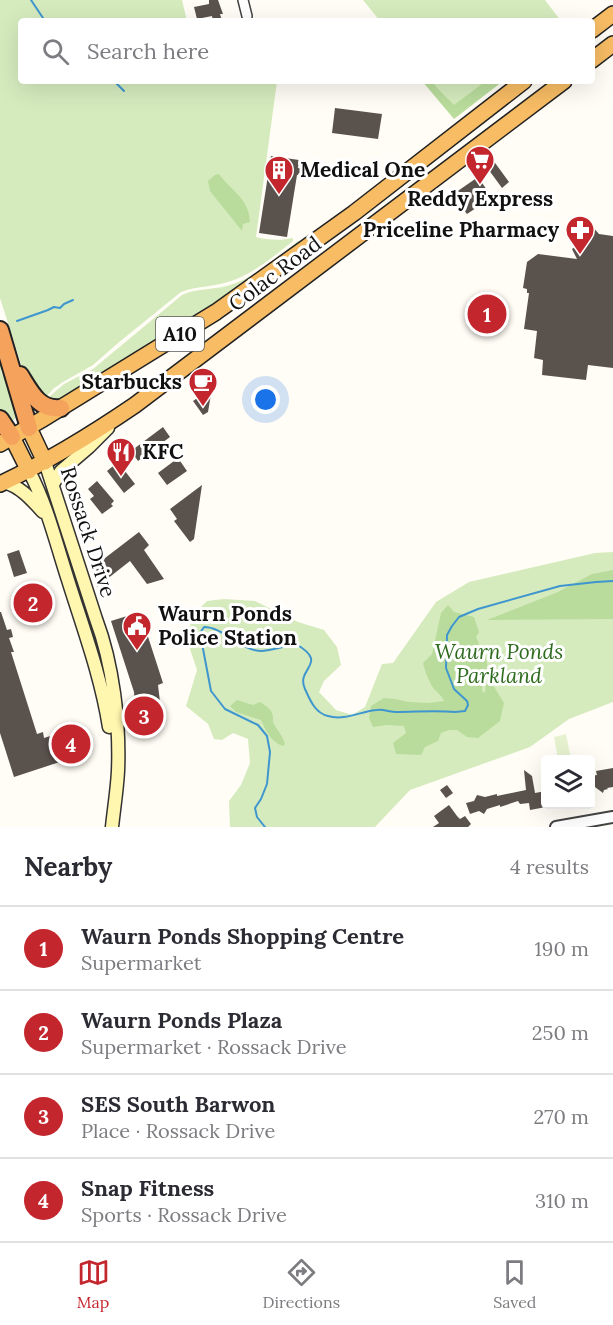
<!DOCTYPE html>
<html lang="en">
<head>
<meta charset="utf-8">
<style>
  :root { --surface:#fff; --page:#f7f7f7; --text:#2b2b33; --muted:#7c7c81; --line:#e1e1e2; --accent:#c4262e }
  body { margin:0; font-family:Lora,serif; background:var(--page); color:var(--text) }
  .controls { position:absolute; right:18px; bottom:18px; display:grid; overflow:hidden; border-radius:6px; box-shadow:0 6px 24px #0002 }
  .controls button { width:54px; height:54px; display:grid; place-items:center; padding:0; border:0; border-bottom:2px solid var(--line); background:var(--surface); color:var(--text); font:30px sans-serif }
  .you { position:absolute; left:266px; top:400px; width:21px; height:21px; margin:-15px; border:4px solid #fff; border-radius:50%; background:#1a73e8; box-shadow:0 0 0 9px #1a73e833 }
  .badge { display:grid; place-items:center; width:39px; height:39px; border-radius:50%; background:var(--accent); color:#fff; font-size:20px; font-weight:700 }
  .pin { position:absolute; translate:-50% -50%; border:3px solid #fff; box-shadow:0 2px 6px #0006 }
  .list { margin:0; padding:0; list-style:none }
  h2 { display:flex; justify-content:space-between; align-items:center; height:78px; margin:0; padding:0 24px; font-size:26px }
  h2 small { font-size:20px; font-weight:400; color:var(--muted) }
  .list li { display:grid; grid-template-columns:39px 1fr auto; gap:18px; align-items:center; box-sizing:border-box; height:84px; padding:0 24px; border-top:2px solid var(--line) }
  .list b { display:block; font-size:22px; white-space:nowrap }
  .list p { margin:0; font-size:20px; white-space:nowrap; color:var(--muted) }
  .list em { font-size:20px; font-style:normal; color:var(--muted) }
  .icon { flex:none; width:33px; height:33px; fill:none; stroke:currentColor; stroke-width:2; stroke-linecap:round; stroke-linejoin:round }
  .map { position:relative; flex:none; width:613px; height:827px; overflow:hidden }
  .search { position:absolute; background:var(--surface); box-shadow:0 6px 24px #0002; left:18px; right:18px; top:18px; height:66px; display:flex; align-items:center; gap:15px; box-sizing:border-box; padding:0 21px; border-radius:6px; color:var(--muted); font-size:22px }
  .sheet { height:414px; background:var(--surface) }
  nav { display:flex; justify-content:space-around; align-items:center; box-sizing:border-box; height:84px; border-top:2px solid var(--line); background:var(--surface); font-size:16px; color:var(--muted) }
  nav a { display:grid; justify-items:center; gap:3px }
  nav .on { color:var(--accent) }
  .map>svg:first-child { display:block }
  .green { fill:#d5ebbd }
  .forest { fill:#b9dc9c }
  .pitch { fill:#e6f2cf }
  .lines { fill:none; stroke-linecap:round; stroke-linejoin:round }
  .stream { stroke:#3f96cf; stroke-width:2 }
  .building { fill:#5a524d }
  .minor-casing { stroke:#444; stroke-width:12 }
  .tertiary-casing { stroke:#444; stroke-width:14 }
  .secondary-casing { stroke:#333; stroke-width:15 }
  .trunk-casing { stroke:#222; stroke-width:18 }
  .motorway-casing { stroke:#222; stroke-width:20 }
  .minor { stroke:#fff; stroke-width:9 }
  .tertiary { stroke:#fff; stroke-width:10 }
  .secondary { stroke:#fff6b0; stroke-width:12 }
  .trunk { stroke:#f7bc64; stroke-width:15 }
  .motorway { stroke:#f5a25d; stroke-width:16 }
  .labels { text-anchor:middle; stroke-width:6; stroke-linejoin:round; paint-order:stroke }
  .shield { fill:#fff; stroke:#585858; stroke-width:1.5 }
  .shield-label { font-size:20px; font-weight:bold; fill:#111 }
  .poi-label { font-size:21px; font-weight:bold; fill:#111; stroke:#fff; text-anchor:start }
  .street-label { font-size:21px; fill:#111; stroke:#fff }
  .park-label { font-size:21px; font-style:italic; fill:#2f6b1f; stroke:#fff }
</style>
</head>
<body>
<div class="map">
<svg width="613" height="827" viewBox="0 0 613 827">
  <rect width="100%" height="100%" fill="#fffdf5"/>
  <path class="green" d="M0 0H182L187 21H21V81H200L201 83 209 81H277L256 237C266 240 282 241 292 238L293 239V241C273 257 253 274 228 282 213 287 197 286 181 292L118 343 93 365 63 382 53 389 44 400 24 373 0 298Z
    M363 0H545L561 21H380Z
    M428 81H503L456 116Z
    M298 241 299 242 284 256 209 308 61 399 55 402 46 401 50 396 64 384 93 369 182 295C196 288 212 290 227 286 254 279 276 258 298 241Z
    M0 360 2 366 1 372 9 387 18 417 10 422 0 411Z
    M613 552V702L569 719 530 747 410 790 375 827H230L229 801 241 785 250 763 248 739 233 733 222 740 214 739 208 724 186 706 197 670 190 649 188 630 196 612 207 601 224 599 255 601 298 622 324 630 337 647 341 665 324 681 319 692 336 710 352 715 365 707 382 664 393 663 436 602 469 582 595 553Z"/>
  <path class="forest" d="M422 81H432L438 89 454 105 486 81H503L454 119Z
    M219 174C232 192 249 198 250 222L243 224 242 231 210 191 208 181 215 175Z
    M613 570V619L487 620 558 592 592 574Z
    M448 605 454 612 474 617 479 632 476 637 479 643 477 650 485 656 489 672 482 679V691L485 693 486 684 493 685 504 703 500 721 478 738 467 737 457 730H449L441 733 438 741 425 747 421 755 396 754 393 743 406 733 404 726 387 725 373 727 369 718 371 706 384 698 395 699 409 702 429 703 444 701C442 696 438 693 434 689 429 682 425 671 423 663L432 654 441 613Z
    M237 700 253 705 260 702C266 706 272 709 273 717 273 719 273 720 273 722 276 729 282 734 285 744L283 746C271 742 266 731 261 720L236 712 230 706Z"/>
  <path class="pitch" d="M566 734 571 759H558L554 737Z"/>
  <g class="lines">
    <path class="stream" d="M31 0 45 21
      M114 81 124 91
      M17 321 48 310 54 307 60 308 64 304 73 300
      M265 827 257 817 255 808 261 799 267 784 270 752 267 736 258 725 225 709 211 691 200 633 204 627C224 627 240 651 262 651 273 650 285 646 296 644 330 664 295 668 305 689 310 700 315 713 328 716 345 721 361 711 377 710 383 709 390 712 396 712 416 712 436 710 455 712L465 711 468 705 467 701 454 689 446 668 447 635 452 626 459 617 478 609 560 586 596 582 613 581"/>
  </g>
  <path class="building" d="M209 0H218L223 14H220L222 21H213L212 16 197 19 194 7 209 4Z
    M335 108 382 114 378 139 332 133Z
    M271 156 299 160 298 168 304 169 303 176 297 175 287 237 259 233Z
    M490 156 509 182 502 188 483 162Z
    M478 177 487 190 474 199 479 206 467 214 452 195Z
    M591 225 599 234 613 236V368L588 365 586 380 542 375 543 360 534 358 537 331 524 329 529 293H527V289L523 288 527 262 538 254 577 259 572 249 589 237 584 231Z
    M212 388 208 412 203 415 193 401Z
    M163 427 170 437 138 461 131 451Z
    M178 458 187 471 167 485 158 473Z
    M118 462 135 484 124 493 107 471Z
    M97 481 114 501 111 504 113 506 102 514 90 499 94 496 88 489Z
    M202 485 194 539 190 542 174 521 177 519 170 509Z
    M139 532 149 545 144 550 164 579 147 584 130 561 97 587 92 568Z
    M19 550 27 573 14 577 7 554Z
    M33 592 35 599 18 604 16 597Z
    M0 612H1L7 630 11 629 13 637 9 638 14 652H11L37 734 43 732 44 738 76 728 84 754 14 777 0 733Z
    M140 612 163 683 158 685 160 702 151 703 155 730 138 732 134 692 111 621Z
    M613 768V787L607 788 608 789 604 790 603 793 591 784V776L597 775 596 771Z
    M524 770 532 776 535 793 546 791V807L530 810 529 803 520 804 518 801 500 807V805L487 809 484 814 479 811 470 814 466 803 474 801 477 795 485 797 497 794V796L526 790Z
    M447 785 453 793 446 798 440 790Z
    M449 805 457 816 460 819 465 816 471 824 468 827H433L439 823 434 816Z"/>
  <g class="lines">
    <g class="minor-casing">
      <path id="minor" d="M243 0 247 16"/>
    </g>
    <g class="tertiary-casing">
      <path id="tertiary" d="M556 827 613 817"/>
    </g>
    <g class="secondary-casing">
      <path id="secondary" d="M45 462 96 619C113 664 120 723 118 771 117 790 114 808 112 827
        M29 471C47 505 56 543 68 580 83 628 101 676 109 727
        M4 482C21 487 31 499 43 512
        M53 484 61 471 89 447 108 428"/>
    </g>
    <g class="trunk-casing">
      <path id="trunk" d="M592 30 613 14
        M592 60 613 44
        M29 428 45 462
        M12 437 29 471
        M0 444 41 420 216 312 354 213 524 81
        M0 484C49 461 91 435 135 405L564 81"/>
    </g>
    <g class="motorway-casing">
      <path id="motorway" d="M0 330 29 428
        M20 375C30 391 39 411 61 408
        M0 419 12 437"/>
    </g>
    <use href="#minor" class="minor"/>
    <use href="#tertiary" class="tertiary"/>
    <use href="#secondary" class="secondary"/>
    <use href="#trunk" class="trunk"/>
    <use href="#motorway" class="motorway"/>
  </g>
  <defs>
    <g id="supermarket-pin" transform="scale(1.5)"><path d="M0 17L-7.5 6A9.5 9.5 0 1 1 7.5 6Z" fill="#c4262e" stroke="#fff"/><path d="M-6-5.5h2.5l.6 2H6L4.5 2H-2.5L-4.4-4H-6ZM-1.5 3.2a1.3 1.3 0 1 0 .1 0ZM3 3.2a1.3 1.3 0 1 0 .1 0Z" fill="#fff"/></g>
    <g id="building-pin" transform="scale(1.5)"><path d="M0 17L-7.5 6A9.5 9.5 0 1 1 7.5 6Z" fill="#c4262e" stroke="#fff"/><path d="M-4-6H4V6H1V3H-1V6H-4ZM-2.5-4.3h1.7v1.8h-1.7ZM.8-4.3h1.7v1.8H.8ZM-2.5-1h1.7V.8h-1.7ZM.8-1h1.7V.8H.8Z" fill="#fff"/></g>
    <g id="pharmacy-pin" transform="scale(1.5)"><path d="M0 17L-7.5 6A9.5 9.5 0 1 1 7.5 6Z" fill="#c4262e" stroke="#fff"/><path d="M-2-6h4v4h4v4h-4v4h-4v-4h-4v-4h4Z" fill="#fff"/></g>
    <g id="cafe-pin" transform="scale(1.5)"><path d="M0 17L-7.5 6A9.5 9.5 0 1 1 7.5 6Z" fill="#c4262e" stroke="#fff"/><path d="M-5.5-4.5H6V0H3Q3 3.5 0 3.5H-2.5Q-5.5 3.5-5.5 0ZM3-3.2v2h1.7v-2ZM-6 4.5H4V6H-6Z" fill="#fff"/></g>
    <g id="restaurant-pin" transform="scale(1.5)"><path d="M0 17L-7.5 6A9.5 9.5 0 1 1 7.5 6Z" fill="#c4262e" stroke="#fff"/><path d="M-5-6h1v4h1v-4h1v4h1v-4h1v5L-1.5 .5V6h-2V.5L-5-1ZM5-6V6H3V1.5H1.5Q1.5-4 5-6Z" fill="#fff"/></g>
    <g id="civic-pin" transform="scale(1.5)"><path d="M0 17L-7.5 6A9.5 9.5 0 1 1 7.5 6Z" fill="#c4262e" stroke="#fff"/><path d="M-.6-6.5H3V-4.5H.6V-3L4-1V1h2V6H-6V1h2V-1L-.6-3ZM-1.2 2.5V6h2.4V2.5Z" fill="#fff"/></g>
  </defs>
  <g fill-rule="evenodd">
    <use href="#supermarket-pin" x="480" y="160"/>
    <use href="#building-pin" x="279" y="170"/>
    <use href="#pharmacy-pin" x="580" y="230"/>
    <use href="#cafe-pin" x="203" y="382"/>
    <use href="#restaurant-pin" x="121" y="452"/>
    <use href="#civic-pin" x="137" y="626"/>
  </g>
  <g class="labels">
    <rect class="shield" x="156" y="317" width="48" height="34" rx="4.5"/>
    <g class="shield-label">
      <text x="180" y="341">A10</text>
    </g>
    <g class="poi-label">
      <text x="300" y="177">Medical One</text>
      <text x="480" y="206" text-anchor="middle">Reddy Express</text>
      <text x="559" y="237" text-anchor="end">Priceline Pharmacy</text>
      <text x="182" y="389" text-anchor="end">Starbucks</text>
      <text x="142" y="459">KFC</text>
      <text x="158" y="621">Waurn Ponds<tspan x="158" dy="24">Police Station</tspan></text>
    </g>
    <g class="street-label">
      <text transform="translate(275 274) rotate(-37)" y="7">Colac Road</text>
      <text transform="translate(88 532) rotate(72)" y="7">Rossack Drive</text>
    </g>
    <g class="park-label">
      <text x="499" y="659">Waurn Ponds<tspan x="499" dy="24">Parkland</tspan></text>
    </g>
  </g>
</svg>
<div class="controls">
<button><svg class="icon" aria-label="layers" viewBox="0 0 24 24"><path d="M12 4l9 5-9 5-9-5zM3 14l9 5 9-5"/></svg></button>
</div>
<div class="you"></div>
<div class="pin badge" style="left:487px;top:314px">1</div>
<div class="pin badge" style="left:33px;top:603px">2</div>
<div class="pin badge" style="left:144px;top:716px">3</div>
<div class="pin badge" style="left:71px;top:744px">4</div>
<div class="search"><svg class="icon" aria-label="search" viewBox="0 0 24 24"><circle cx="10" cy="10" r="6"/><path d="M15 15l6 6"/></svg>Search here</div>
</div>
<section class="sheet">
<h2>Nearby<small>4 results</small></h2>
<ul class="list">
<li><span class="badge">1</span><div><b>Waurn Ponds Shopping Centre</b><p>Supermarket</p></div><em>190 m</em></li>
<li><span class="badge">2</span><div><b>Waurn Ponds Plaza</b><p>Supermarket · Rossack Drive</p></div><em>250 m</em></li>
<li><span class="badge">3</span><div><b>SES South Barwon</b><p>Place · Rossack Drive</p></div><em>270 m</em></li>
<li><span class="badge">4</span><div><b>Snap Fitness</b><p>Sports · Rossack Drive</p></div><em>310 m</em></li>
</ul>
</section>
<nav>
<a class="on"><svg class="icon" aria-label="map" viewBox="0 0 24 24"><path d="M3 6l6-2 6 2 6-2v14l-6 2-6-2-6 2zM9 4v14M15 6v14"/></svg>Map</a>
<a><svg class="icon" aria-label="directions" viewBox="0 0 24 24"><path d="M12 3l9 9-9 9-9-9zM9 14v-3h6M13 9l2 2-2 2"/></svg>Directions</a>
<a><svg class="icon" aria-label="saved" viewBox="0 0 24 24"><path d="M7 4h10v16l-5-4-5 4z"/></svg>Saved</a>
</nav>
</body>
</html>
